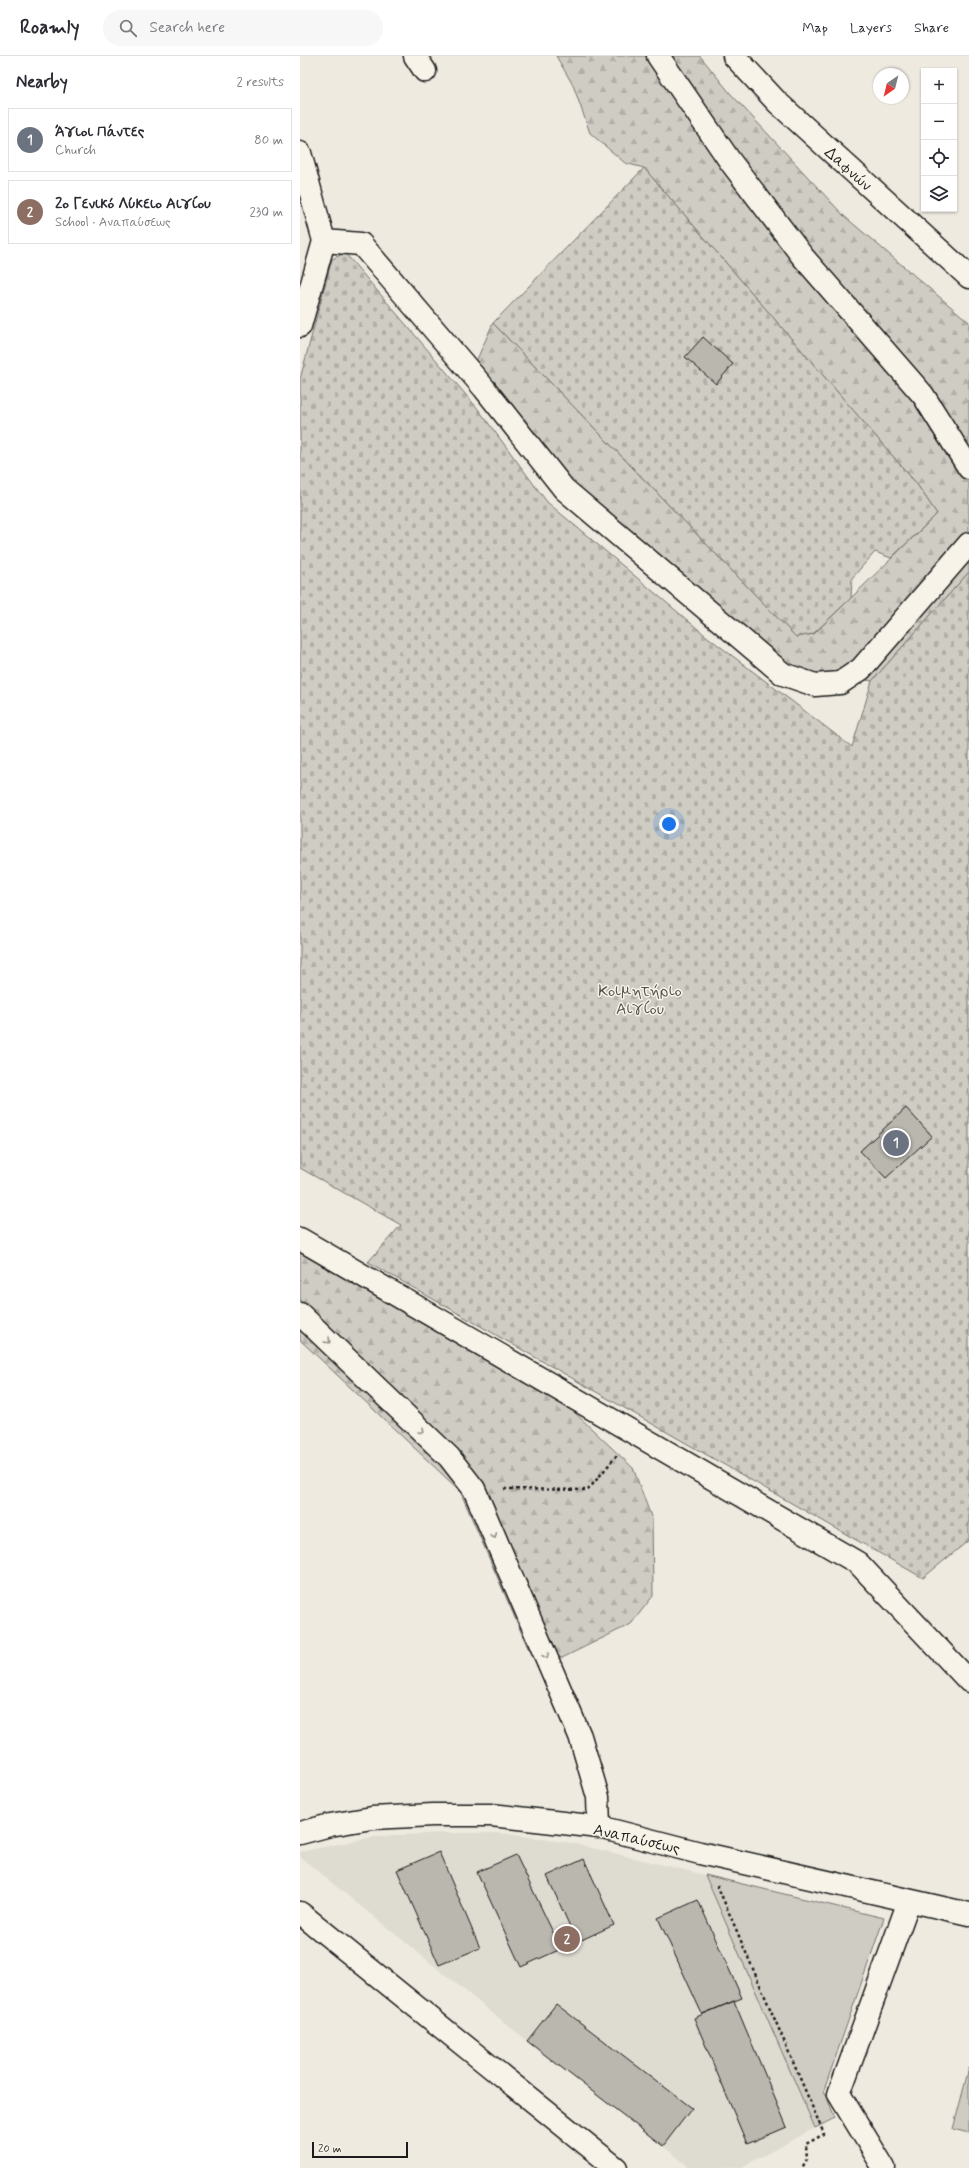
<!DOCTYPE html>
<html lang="en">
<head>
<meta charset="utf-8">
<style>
  :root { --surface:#fff; --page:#f7f7f7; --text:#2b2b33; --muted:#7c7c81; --line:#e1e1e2; --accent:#db2777 }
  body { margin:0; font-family:Mynerve,sans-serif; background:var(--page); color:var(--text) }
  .controls { position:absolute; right:12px; top:12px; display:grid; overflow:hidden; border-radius:0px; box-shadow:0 1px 3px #0004 }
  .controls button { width:36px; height:36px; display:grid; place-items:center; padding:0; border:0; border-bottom:1px solid var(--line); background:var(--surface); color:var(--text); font:20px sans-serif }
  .compass { position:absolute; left:573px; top:12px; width:36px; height:36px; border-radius:50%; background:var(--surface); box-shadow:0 1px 3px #0004; rotate:215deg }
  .scale { position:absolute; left:12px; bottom:10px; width:96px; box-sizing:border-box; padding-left:4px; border:2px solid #1c1c1c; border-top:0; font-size:11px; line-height:14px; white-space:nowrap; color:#1c1c1c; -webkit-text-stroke:3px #f7f3e8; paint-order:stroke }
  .you { position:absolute; left:369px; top:768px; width:14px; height:14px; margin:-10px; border:3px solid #fff; border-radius:50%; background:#1a73e8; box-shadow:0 0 0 6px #1a73e833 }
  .badge { display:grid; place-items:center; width:26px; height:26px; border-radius:50%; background:var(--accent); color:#fff; font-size:13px; font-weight:700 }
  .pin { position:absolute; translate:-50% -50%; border:2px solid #fff; box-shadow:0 1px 4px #0006 }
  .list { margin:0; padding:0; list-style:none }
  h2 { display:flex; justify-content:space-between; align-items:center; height:52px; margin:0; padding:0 16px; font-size:17px }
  h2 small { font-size:13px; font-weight:400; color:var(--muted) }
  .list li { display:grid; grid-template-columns:26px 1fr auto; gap:12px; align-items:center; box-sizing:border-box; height:64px; margin:0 8px 8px; padding:0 8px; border:1px solid var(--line); border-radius:0px }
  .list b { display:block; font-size:15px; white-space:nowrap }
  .list p { margin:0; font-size:13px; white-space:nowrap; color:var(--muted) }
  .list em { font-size:13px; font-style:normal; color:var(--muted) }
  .icon { flex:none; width:22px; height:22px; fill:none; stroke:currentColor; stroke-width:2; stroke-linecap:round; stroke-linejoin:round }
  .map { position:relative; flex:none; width:669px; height:2112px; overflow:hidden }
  header { display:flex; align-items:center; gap:24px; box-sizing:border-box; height:56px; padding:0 20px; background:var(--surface); border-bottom:1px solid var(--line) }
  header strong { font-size:19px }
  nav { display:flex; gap:22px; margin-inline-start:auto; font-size:14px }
  .search { width:280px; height:36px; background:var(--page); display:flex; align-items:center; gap:10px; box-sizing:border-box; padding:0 14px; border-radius:22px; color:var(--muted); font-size:15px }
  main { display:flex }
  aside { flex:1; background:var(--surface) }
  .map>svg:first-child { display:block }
  .built { fill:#dedbd1 }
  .forest { fill:url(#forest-firs); stroke:#767470 }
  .cemetery { fill:url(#cemetery-stones); stroke:#767470 }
  .green { fill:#cfccc3; stroke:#767470 }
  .building { fill:#bab7af; stroke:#1c1c1c }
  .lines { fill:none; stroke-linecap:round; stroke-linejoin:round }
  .minor-casing { stroke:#1c1c1c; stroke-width:25 }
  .secondary-casing { stroke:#1c1c1c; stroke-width:25 }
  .path { stroke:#1c1c1c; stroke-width:2.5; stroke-dasharray:3 3; stroke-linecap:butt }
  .minor { stroke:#f7f3e8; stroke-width:22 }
  .secondary { stroke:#f7f3e8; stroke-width:22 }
  .oneway { stroke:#94928c }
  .labels { text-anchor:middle; stroke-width:3; stroke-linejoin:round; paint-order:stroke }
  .street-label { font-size:16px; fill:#1c1c1c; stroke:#f7f3e8 }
  .park-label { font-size:16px; fill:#52514e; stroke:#f7f3e8 }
</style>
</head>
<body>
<header>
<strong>Roamly</strong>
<div class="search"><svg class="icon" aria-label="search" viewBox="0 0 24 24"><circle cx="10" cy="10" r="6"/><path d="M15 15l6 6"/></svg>Search here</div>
<nav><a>Map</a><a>Layers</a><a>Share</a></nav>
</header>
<main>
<aside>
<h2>Nearby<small>2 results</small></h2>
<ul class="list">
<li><span class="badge" style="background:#6b7280">1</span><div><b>Άγιοι Πάντες</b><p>Church</p></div><em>80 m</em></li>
<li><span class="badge" style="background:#8d6e63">2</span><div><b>2ο Γενικό Λύκειο Αιγίου</b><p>School · Αναπαύσεως</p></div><em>230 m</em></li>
</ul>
</aside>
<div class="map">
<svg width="669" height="2112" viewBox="0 0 669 2112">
  <defs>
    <pattern id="forest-firs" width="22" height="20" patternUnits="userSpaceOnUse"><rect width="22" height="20" fill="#cfccc3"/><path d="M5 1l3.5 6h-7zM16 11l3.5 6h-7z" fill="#b1afa7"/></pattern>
    <pattern id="cemetery-stones" width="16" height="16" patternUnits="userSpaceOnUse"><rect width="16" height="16" fill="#cfccc3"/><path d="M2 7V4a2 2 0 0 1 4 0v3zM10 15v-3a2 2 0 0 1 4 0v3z" fill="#b1afa7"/></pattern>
  </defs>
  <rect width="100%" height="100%" fill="#eeeae0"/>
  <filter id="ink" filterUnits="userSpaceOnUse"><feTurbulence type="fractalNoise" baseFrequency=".025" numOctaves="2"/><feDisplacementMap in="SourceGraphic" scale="8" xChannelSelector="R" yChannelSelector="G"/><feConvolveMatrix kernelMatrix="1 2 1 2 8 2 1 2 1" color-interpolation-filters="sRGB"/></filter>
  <g filter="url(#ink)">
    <path class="built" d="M144 1777H200L271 1787 405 1819 515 2072 440 2112H391L227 1985 0 1801V1796L78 1780Z"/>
    <path class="forest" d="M256 0H400L430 37 544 160 669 266V516L572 625 536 619 518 621 490 610 272 431 175 308 193 267 496 581 514 578 637 458 616 427 344 112 325 107 290 77 273 29Z
      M0 1197 273 1355 333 1412 352 1463 353 1540 331 1568 262 1602 228 1592 160 1435 0 1284Z"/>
    <path class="cemetery" d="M344 112 616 427 637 458 591 502 575 496 552 522 551 542 513 578 496 581 193 267Z
      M45 197 178 353 247 446 405 579 552 691 572 625 669 516V1484L623 1522 68 1206 101 1169 0 1112V323L32 203Z"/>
    <path class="green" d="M405 1819 584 1862 524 2034 535 2062 515 2072Z
      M669 2012V2077L653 2073Z"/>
    <path class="building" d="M403 281 433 308 416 328 385 301Z
      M606 1052 632 1080 586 1122 560 1095Z
      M139 1796 180 1892 139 1909 97 1814Z
      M216 1799 261 1893 221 1911 177 1816Z
      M284 1803 314 1869 277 1886 247 1820Z
      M398 1844 442 1942 402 1958 358 1862Z
      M434 1945 487 2071 447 2088 394 1962Z
      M256 1948 392 2052 363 2090 227 1985Z"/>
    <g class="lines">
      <g class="minor-casing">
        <path id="minor" d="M115 0 125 15
          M358 0 430 105 503 201 623 339 669 412
          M0 97 24 185 0 270
          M24 185 61 188 184 332 264 433 483 618 515 629 540 627 561 613 669 488
          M0 1183 558 1507 669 1625
          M0 1258 149 1401 174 1433 280 1680 298 1741 299 1771
          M0 1777 30 1769 72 1762 133 1759H191L299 1771 400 1797 669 1858
          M0 1857 316 2112
          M584 2112 539 2038 609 1845"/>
      </g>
      <g class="secondary-casing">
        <path id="secondary" d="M434 0 477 46 669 221"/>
      </g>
      <path class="path" d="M204 1433 288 1434 317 1399
        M417 1829 524 2078 506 2088 507 2103 502 2112"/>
      <use href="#minor" class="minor"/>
      <use href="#secondary" class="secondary"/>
    </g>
    <defs><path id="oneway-chevron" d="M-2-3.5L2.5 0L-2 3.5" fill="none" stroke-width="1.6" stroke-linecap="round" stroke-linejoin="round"/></defs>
    <g class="oneway">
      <use href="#oneway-chevron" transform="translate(28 1285) rotate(44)"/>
      <use href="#oneway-chevron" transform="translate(122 1375) rotate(44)"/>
      <use href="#oneway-chevron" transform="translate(194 1480) rotate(67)"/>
      <use href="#oneway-chevron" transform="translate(246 1600) rotate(67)"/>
    </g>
  </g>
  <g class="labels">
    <g class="street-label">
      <text transform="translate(549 112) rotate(42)" y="6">Δαφνών</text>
      <text transform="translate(337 1782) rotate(13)" y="6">Αναπαύσεως</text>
    </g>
    <g class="park-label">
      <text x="340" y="940">Κοιμητήριο<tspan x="340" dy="18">Αιγίου</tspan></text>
    </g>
  </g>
</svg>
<div class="controls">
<button>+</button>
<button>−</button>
<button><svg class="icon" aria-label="locate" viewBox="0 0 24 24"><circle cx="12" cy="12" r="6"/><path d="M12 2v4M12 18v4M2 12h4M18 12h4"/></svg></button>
<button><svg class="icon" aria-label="layers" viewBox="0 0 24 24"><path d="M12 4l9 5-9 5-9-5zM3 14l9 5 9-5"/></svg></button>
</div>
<svg class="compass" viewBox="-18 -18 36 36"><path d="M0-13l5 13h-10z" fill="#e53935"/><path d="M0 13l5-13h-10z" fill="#7c7c81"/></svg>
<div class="scale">20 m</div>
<div class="you"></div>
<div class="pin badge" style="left:596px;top:1087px;background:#6b7280">1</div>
<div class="pin badge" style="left:267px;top:1883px;background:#8d6e63">2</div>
</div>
</main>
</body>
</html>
